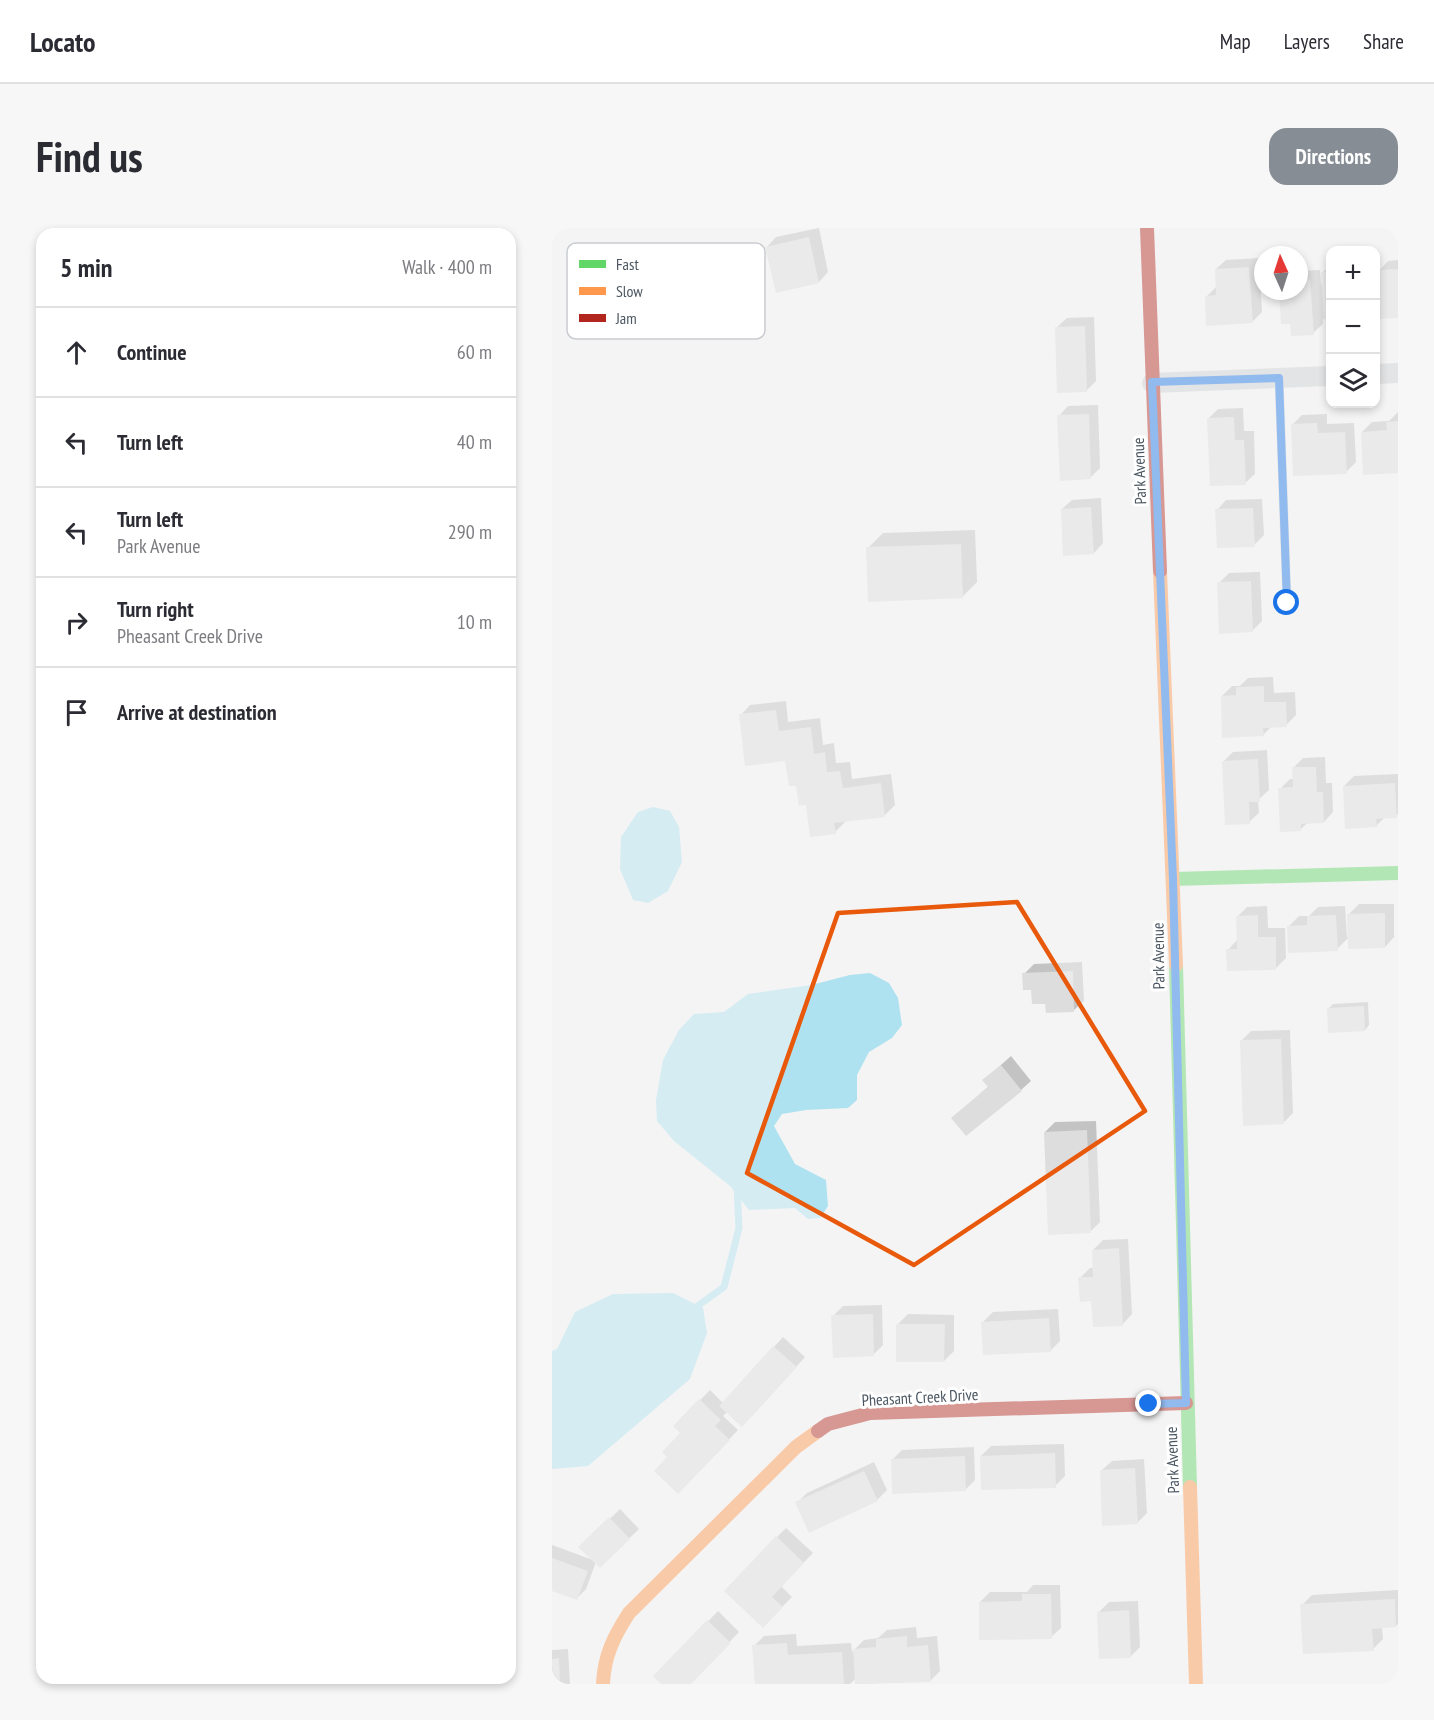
<!DOCTYPE html>
<html lang="en">
<head>
<meta charset="utf-8">
<style>
  :root { --surface:#fff; --page:#f7f7f7; --text:#2b2b33; --muted:#7c7c81; --line:#e1e1e2; --accent:#868d94 }
  body { margin:0; font-family:"PT Sans Narrow",sans-serif; background:var(--page); color:var(--text) }
  .controls { position:absolute; right:18px; top:18px; display:grid; overflow:hidden; border-radius:12px; box-shadow:0 3px 9px #0003 }
  .controls button { width:54px; height:54px; display:grid; place-items:center; padding:0; border:0; border-bottom:2px solid var(--line); background:var(--surface); color:var(--text); font:30px sans-serif }
  .compass { position:absolute; left:702px; top:18px; width:54px; height:54px; border-radius:50%; background:var(--surface); box-shadow:0 3px 9px #0003; rotate:357deg }
  .stop { position:absolute; width:18px; height:18px; margin:-14px; border:4px solid #1a73e8; border-radius:50%; background:#fff }
  .stop.end { background:#1a73e8; border-color:#fff; box-shadow:0 2px 6px #0008 }
  .list { margin:0; padding:0; list-style:none }
  h2 { display:flex; justify-content:space-between; align-items:center; height:78px; margin:0; padding:0 24px; font-size:26px }
  h2 small { font-size:20px; font-weight:400; color:var(--muted) }
  .list li { display:grid; grid-template-columns:39px 1fr auto; gap:18px; align-items:center; box-sizing:border-box; height:90px; padding:0 24px; border-top:2px solid var(--line) }
  .list b { display:block; font-size:22px; white-space:nowrap }
  .list p { margin:0; font-size:20px; white-space:nowrap; color:var(--muted) }
  .list em { font-size:20px; font-style:normal; color:var(--muted) }
  .icon { flex:none; width:33px; height:33px; fill:none; stroke:currentColor; stroke-width:2; stroke-linecap:round; stroke-linejoin:round }
  .map { position:relative; flex:none; width:846px; height:1456px; overflow:hidden; border-radius:18px }
  header { display:flex; align-items:center; gap:36px; box-sizing:border-box; height:84px; padding:0 30px; background:var(--surface); border-bottom:2px solid var(--line) }
  header strong { font-size:28px }
  nav { display:flex; gap:33px; margin-inline-start:auto; font-size:21px }
  .intro { display:flex; align-items:center; justify-content:space-between; box-sizing:border-box; height:144px; padding:0 36px }
  h1 { margin:0; font-size:42px }
  .button { padding:15px 27px; border-radius:18px; background:var(--accent); color:#fff; font-size:21px; font-weight:700 }
  main { display:flex; gap:36px; padding:0 36px }
  aside { flex:1; background:var(--surface); border-radius:18px; box-shadow:0 3px 9px #0003 }
  .map>svg:first-child { display:block }
  .water { fill:#aee2f0 }
  .shadow { fill:#0003 }
  .lines { fill:none; stroke-linecap:round; stroke-linejoin:round }
  .stream { stroke:#aee2f0; stroke-width:7 }
  .building { fill:#ddddde }
  .lane { stroke:#ced0d2; stroke-width:9 }
  .street { stroke:#ced0d2; stroke-width:20 }
  .fast { stroke:#63d668; stroke-width:14 }
  .slow { stroke:#ff974d; stroke-width:14 }
  .jam { stroke:#b3261e; stroke-width:14 }
  .route { stroke:#1a73e8; stroke-width:8 }
  .marked { fill:none; stroke:#e8590c; stroke-width:4.5; stroke-linejoin:round }
  .labels { text-anchor:middle; stroke-width:6; stroke-linejoin:round; paint-order:stroke }
  .street-label { font-size:16px; fill:#4a5661; stroke:#fff }
  .key { fill:#fff; stroke:#c9ccd0; stroke-width:1.5 }
  .key-label { font-size:16px; fill:#4a5661 }
</style>
</head>
<body>
<header>
<strong>Locato</strong>
<nav><a>Map</a><a>Layers</a><a>Share</a></nav>
</header>
<div class="intro"><h1>Find us</h1><a class="button">Directions</a></div>
<main>
<aside>
<h2>5 min<small>Walk · 400 m</small></h2>
<ul class="list">
<li><svg class="icon" aria-label="ahead" viewBox="0 0 24 24"><path d="M12 20V5M6 11l6-6 6 6"/></svg><div><b>Continue</b></div><em>60 m</em></li>
<li><svg class="icon" aria-label="left" viewBox="0 0 24 24"><path d="M17 20v-9H6M10 6l-5 5 5 5"/></svg><div><b>Turn left</b></div><em>40 m</em></li>
<li><svg class="icon" aria-label="left" viewBox="0 0 24 24"><path d="M17 20v-9H6M10 6l-5 5 5 5"/></svg><div><b>Turn left</b><p>Park Avenue</p></div><em>290 m</em></li>
<li><svg class="icon" aria-label="right" viewBox="0 0 24 24"><path d="M7 20v-9h11M14 6l5 5-5 5"/></svg><div><b>Turn right</b><p>Pheasant Creek Drive</p></div><em>10 m</em></li>
<li><svg class="icon" aria-label="arrive" viewBox="0 0 24 24"><path d="M6 21V4h12l-3 4 3 4H6"/></svg><div><b>Arrive at destination</b></div></li>
</ul>
</aside>
<div class="map">
<svg width="846" height="1456" viewBox="0 0 846 1456">
  <rect width="100%" height="100%" fill="#f4f4f4"/>
  <path class="water" d="M101 579 118 583 127 599 130 634 116 663 96 675 81 672 68 641 69 609 86 584Z
    M318 745 337 755 346 770 350 797 340 810 317 824 305 847V872L296 880 254 882 230 886 222 898 243 936 274 952 276 978 268 990 256 991 243 980 197 982 178 958 122 913 105 893 104 872 111 832 127 802 142 786 172 784 196 766 259 757 298 747Z
    M121 1065 151 1080 155 1105 138 1151 36 1238 0 1241V1123L5 1121 23 1084 61 1066Z"/>
  <path class="shadow" d="M267 0 276 44 267 54 225 63 215 19 224 9Z
    M707 30 710 84 700 94 654 69 664 59V41L674 32Z
    M846 32V89L827 43 836 33Z
    M778 37V91H771V96L761 105 740 94 728 63H747V43L768 42 769 56H771V44Z
    M542 89 544 153 534 163 505 99 515 90Z
    M546 177 548 240 538 250 507 188 516 178Z
    M691 180 692 203H702L703 246 693 255 656 191 666 181Z
    M846 184V244L810 204 820 194 837 193Z
    M775 186V196L802 195 804 234 794 244 740 197 750 187Z
    M549 270 551 315 542 325 510 281 520 272Z
    M710 271 712 307 702 317 665 282 674 272Z
    M423 302 425 354 410 369 316 320 331 305Z
    M708 344 710 393 700 403 667 355 677 345Z
    M721 449 722 465 743 464 744 487 734 497 720 498 711 507 670 468 680 458H688L696 450Z
    M234 473 236 494 268 490 271 517 282 515 284 535 298 534 300 551 339 546 343 577 333 587 293 592V594L283 604 255 576 235 531 189 487 198 477Z
    M715 522 717 562 706 572 707 585 697 594 671 534 681 524Z
    M773 529 774 555H780L781 584 772 594H756L749 601 728 561 738 551H742L741 540 751 530Z
    M846 546V586L844 588 833 589 824 598 792 558 802 548Z
    M807 676H842V709L833 719 797 686Z
    M715 678 716 700H733L734 730 724 740 676 722 686 711 685 689 695 679Z
    M793 678 795 709H797L785 721 737 698 747 688H757L766 679Z
    M530 734 532 773 522 782 495 774 481 760 472 746 482 736Z
    M816 774 817 797 813 802 776 781 781 776Z
    M738 802 741 885 731 895 689 813 699 803Z
    M459 828 479 853 469 862 401 890 437 858 432 852Z
    M544 893 548 994 539 1003 493 904 503 894Z
    M576 1011 580 1086 571 1096 541 1072 528 1050 538 1040H542L541 1022 551 1012Z
    M330 1077 331 1117 322 1126 281 1088 291 1078Z
    M506 1081 508 1113 498 1123 431 1094 441 1084Z
    M356 1086 402 1087V1123L392 1133 346 1096Z
    M231 1109 253 1129 200 1188 175 1184 171 1188 186 1202 126 1264 117 1229 130 1205 123 1198 158 1162 171 1175Z
    M512 1216 513 1248 503 1258 429 1228 439 1218Z
    M422 1219 423 1252 413 1262 340 1232 350 1222Z
    M592 1231 595 1285 585 1295 550 1242 560 1233Z
    M322 1234 335 1262 325 1272 245 1275 255 1265Z
    M68 1281 87 1301 48 1338 44 1334 34 1361 24 1371 0 1362V1317L41 1332 29 1319Z
    M234 1300 261 1325 229 1358 240 1369 211 1398 225 1309Z
    M481 1357H508L509 1400 499 1409 428 1374 438 1364H475Z
    M846 1362V1396L844 1398 830 1399 831 1411 821 1421 750 1377 760 1367Z
    M586 1373 588 1419 578 1429 547 1384 557 1374Z
    M166 1383 187 1404 137 1456H111L103 1448Z
    M364 1399 365 1410 385 1408 388 1443 378 1453 305 1456 304 1450 298 1456H204L202 1418 212 1408 244 1406 245 1418 299 1415 300 1424 312 1412 326 1410 335 1402Z
    M16 1421 18 1456H0V1422Z"/>
  <g class="lines">
    <path class="stream" d="M140 1082 172 1059 187 1000 185 959"/>
  </g>
  <path class="building" d="M257 9 267 55 224 65 213 19Z
    M697 39 701 95 654 98 653 68 664 67 663 41Z
    M846 41V90L827 91 825 42Z
    M778 43V92H772L769 44Z
    M758 51 762 107 739 108 738 96H729L727 63H747V52Z
    M533 98 535 164 505 165 503 99Z
    M537 186 539 251 508 253 505 187Z
    M682 189 683 212H692L694 257 658 258 655 190Z
    M846 193V245L811 247 809 204 835 202 834 194Z
    M765 195 766 205 793 204 795 246 741 248 739 196Z
    M539 279 542 326 511 328 509 281Z
    M701 280 703 319 665 320 663 281Z
    M409 316 411 370 316 374 314 319Z
    M699 353 701 404 667 406 665 354Z
    M712 458V474H734L735 499 711 500 712 508 670 510 669 468 684 467V459Z
    M224 482 227 503 259 499 262 526 273 524 275 544 288 543 291 560 329 555 333 589 282 595 284 606 258 609 254 577 247 578 244 558H237L233 533 193 538 187 486Z
    M706 531 708 574H697L698 596 673 597 670 533Z
    M740 539H764L765 564H771L772 595 749 596V603L728 604 726 560 741 559Z
    M843 555 845 590 824 591 825 599 793 601 791 558Z
    M833 685V720L796 721 795 686Z
    M706 687V709H724V742L675 743 674 721H685L684 688Z
    M784 687 786 723 736 725 735 698 755 697V688Z
    M521 743 522 784 494 785 493 776H480L479 762H471L470 745Z
    M812 778 813 803 776 805 775 780Z
    M729 811 732 896 691 898 688 812Z
    M449 837 470 863 414 908 399 890 436 859 430 852Z
    M535 902 539 1005 496 1007 492 904Z
    M567 1020 571 1098 541 1099 539 1073 528 1074 526 1049H541L540 1022Z
    M321 1086 322 1128 281 1130 279 1087Z
    M497 1090 499 1124 431 1127 429 1094Z
    M344 1096H393L392 1134H344Z
    M221 1118 245 1139 190 1199 167 1178Z
    M147 1171 169 1192 163 1198 178 1212 126 1266 102 1243 115 1229 110 1224 128 1205 121 1198Z
    M503 1225 504 1260 429 1262 428 1228Z
    M413 1228 414 1263 340 1266 339 1231Z
    M583 1240 586 1296 550 1298 548 1242Z
    M312 1243 326 1273 257 1305 243 1274Z
    M57 1289 78 1311 48 1340 26 1319Z
    M224 1308 252 1335 220 1369 231 1379 211 1400 172 1363Z
    M0 1330 36 1343 25 1372 0 1363Z
    M470 1366H499L500 1411 427 1412V1374L470 1373Z
    M843 1371 844 1399 820 1401 822 1423 751 1426 748 1376Z
    M577 1382 579 1430 547 1431 545 1384Z
    M155 1392 179 1415 139 1456H109L101 1448Z
    M355 1408V1419L376 1417 379 1454 303 1456 301 1421 324 1419V1411Z
    M235 1415 236 1427 290 1424 292 1456H203L200 1417Z
    M7 1430 8 1456H0V1431Z"/>
  <g class="lines">
    <path class="lane" d="M727 150 735 375"/>
    <path class="street" d="M824 146 846 145
      M600 155 778 148"/>
    <path class="fast" d="M621 651 846 645
      M624 737 638 1259"/>
    <path class="slow" d="M608 343 624 737
      M638 1259 644 1456
      M51 1456C52 1428 62 1408 77 1385L244 1219 266 1203"/>
    <path class="jam" d="M595 0 608 343
      M266 1203 276 1196 318 1185 634 1175"/>
  </g>
  <g class="lines">
    <path class="route" d="M597 1176 634 1175 621 651 600 154 727 150 735 375"/>
  </g>
  <path d="M0 0H846V1456H0ZM465 674 593 883 362 1037 195 945 286 685Z" fill="#f4f4f4" fill-opacity=".55" fill-rule="evenodd"/>
  <path class="marked" d="M465 674 593 883 362 1037 195 945 286 685Z"/>
  <g class="labels">
    <g class="street-label">
      <text transform="translate(587 243) rotate(-92)" y="6">Park Avenue</text>
      <text transform="translate(606 728) rotate(-91)" y="6">Park Avenue</text>
      <text transform="translate(368 1169) rotate(-3)" y="6">Pheasant Creek Drive</text>
      <text transform="translate(620 1232) rotate(-92)" y="6">Park Avenue</text>
    </g>
  </g>
  <rect x="15" y="15" width="198" height="96" rx="9" class="key"/>
  <rect x="27" y="32" width="27" height="8" fill="#63d668"/>
  <rect x="27" y="59" width="27" height="8" fill="#ff974d"/>
  <rect x="27" y="86" width="27" height="8" fill="#b3261e"/>
  <g class="key-label">
    <text x="64" y="42">Fast</text>
    <text x="64" y="69">Slow</text>
    <text x="64" y="96">Jam</text>
  </g>
</svg>
<div class="controls">
<button>+</button>
<button>−</button>
<button><svg class="icon" aria-label="layers" viewBox="0 0 24 24"><path d="M12 4l9 5-9 5-9-5zM3 14l9 5 9-5"/></svg></button>
</div>
<svg class="compass" viewBox="-18 -18 36 36"><path d="M0-13l5 13h-10z" fill="#e53935"/><path d="M0 13l5-13h-10z" fill="#7c7c81"/></svg>
<div class="stop" style="left:735px;top:375px"></div>
<div class="stop end" style="left:597px;top:1176px"></div>
</div>
</main>
</body>
</html>
